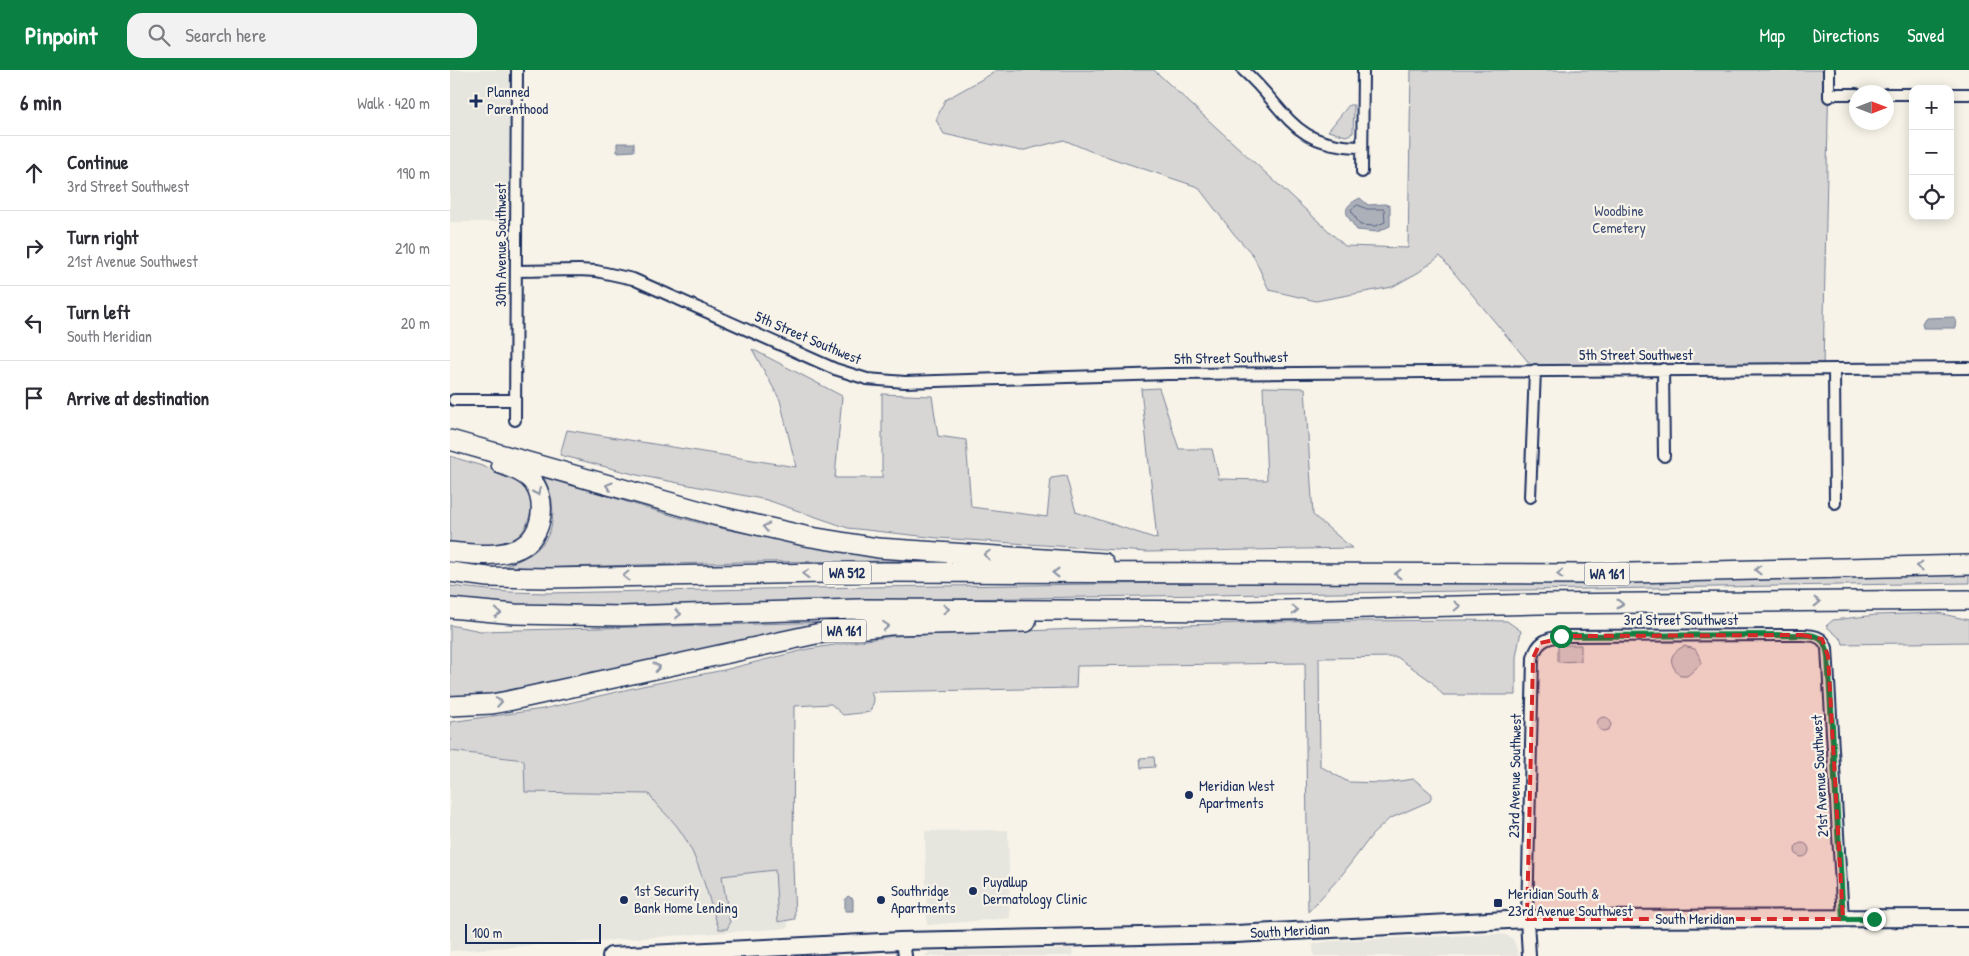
<!DOCTYPE html>
<html lang="en">
<head>
<meta charset="utf-8">
<style>
  :root { --surface:#fff; --page:#f2f2f3; --text:#2b2b33; --muted:#7c7c81; --line:#e1e1e2; --accent:#0b8043 }
  body { margin:0; font-family:"Patrick Hand",sans-serif; background:var(--page); color:var(--text) }
  .controls { position:absolute; right:15px; top:15px; display:grid; overflow:hidden; border-radius:10px; box-shadow:0 2px 12px #0003 }
  .controls button { width:45px; height:45px; display:grid; place-items:center; padding:0; border:0; border-bottom:1px solid var(--line); background:var(--surface); color:var(--text); font:25px sans-serif }
  .compass { position:absolute; left:1399px; top:15px; width:45px; height:45px; border-radius:50%; background:var(--surface); box-shadow:0 2px 12px #0003; rotate:90deg }
  .scale { position:absolute; left:15px; bottom:12px; width:136px; box-sizing:border-box; padding-left:5px; border:2px solid #1b2f5e; border-top:0; font-size:14px; line-height:18px; white-space:nowrap; color:#1b2f5e; -webkit-text-stroke:4px #f7f3e8; paint-order:stroke }
  .stop { position:absolute; width:15px; height:15px; margin:-11px; border:4px solid #0b8043; border-radius:50%; background:#fff }
  .stop.end { background:#0b8043; border-color:#fff; box-shadow:0 1px 5px #0008 }
  .list { margin:0; padding:0; list-style:none }
  h2 { display:flex; justify-content:space-between; align-items:center; height:65px; margin:0; padding:0 20px; font-size:21px }
  h2 small { font-size:16px; font-weight:400; color:var(--muted) }
  .list li { display:grid; grid-template-columns:32px 1fr auto; gap:15px; align-items:center; box-sizing:border-box; height:75px; padding:0 20px; border-top:1px solid var(--line) }
  .list b { display:block; font-size:19px; white-space:nowrap }
  .list p { margin:0; font-size:16px; white-space:nowrap; color:var(--muted) }
  .list em { font-size:16px; font-style:normal; color:var(--muted) }
  .icon { flex:none; width:28px; height:28px; fill:none; stroke:currentColor; stroke-width:2; stroke-linecap:round; stroke-linejoin:round }
  .map { position:relative; flex:none; width:1519px; height:886px; overflow:hidden }
  header { display:flex; align-items:center; gap:30px; box-sizing:border-box; height:70px; padding:0 25px; background:var(--accent); color:#fff }
  header strong { font-size:24px }
  nav { display:flex; gap:28px; margin-inline-start:auto; font-size:18px }
  .search { width:350px; height:45px; background:var(--page); display:flex; align-items:center; gap:12px; box-sizing:border-box; padding:0 18px; border-radius:15px; color:var(--muted); font-size:19px }
  main { display:flex }
  aside { flex:1; background:var(--surface) }
  .map>svg:first-child { display:block }
  .built { fill:#e6e5de }
  .green { fill:#d7d6d4; stroke:#798299 }
  .water { fill:#acb0b9; stroke:#727c95 }
  .lines { fill:none; stroke-linecap:round; stroke-linejoin:round }
  .shore { stroke:#556382; stroke-width:1 }
  .minor-casing { stroke:#1b2f5e; stroke-width:14 }
  .tertiary-casing { stroke:#1b2f5e; stroke-width:16 }
  .primary-casing { stroke:#1b2f5e; stroke-width:20 }
  .motorway-casing { stroke:#1b2f5e; stroke-width:22 }
  .minor { stroke:#f7f3e8; stroke-width:10 }
  .tertiary { stroke:#f7f3e8; stroke-width:12 }
  .primary { stroke:#f7f3e8; stroke-width:16 }
  .motorway { stroke:#f7f3e8; stroke-width:19 }
  .oneway { stroke:#8991a3 }
  .route { stroke:#0b8043; stroke-width:6 }
  .marked { fill:#d62828; fill-opacity:0.2; stroke:#d62828; stroke-width:4; stroke-dasharray:10 6; stroke-linejoin:round }
  .poi-dot { fill:#1b2f5e; stroke:#f7f3e8; stroke-width:2 }
  .labels { text-anchor:middle; stroke-width:4.5; stroke-linejoin:round; paint-order:stroke }
  .shield { fill:#f7f3e8; stroke:#5d6a87; stroke-width:1 }
  .shield-label { font-size:14px; font-weight:bold; fill:#1b2f5e }
  .poi-label { font-size:15px; fill:#1b2f5e; stroke:#f7f3e8; text-anchor:start }
  .park-label { font-size:15px; fill:#415076; stroke:#f7f3e8 }
  .street-label { font-size:15px; fill:#1b2f5e; stroke:#f7f3e8 }
</style>
</head>
<body>
<header>
<strong>Pinpoint</strong>
<div class="search"><svg class="icon" aria-label="search" viewBox="0 0 24 24"><circle cx="10" cy="10" r="6"/><path d="M15 15l6 6"/></svg>Search here</div>
<nav><a>Map</a><a>Directions</a><a>Saved</a></nav>
</header>
<main>
<aside>
<h2>6 min<small>Walk · 420 m</small></h2>
<ul class="list">
<li><svg class="icon" aria-label="ahead" viewBox="0 0 24 24"><path d="M12 20V5M6 11l6-6 6 6"/></svg><div><b>Continue</b><p>3rd Street Southwest</p></div><em>190 m</em></li>
<li><svg class="icon" aria-label="right" viewBox="0 0 24 24"><path d="M7 20v-9h11M14 6l5 5-5 5"/></svg><div><b>Turn right</b><p>21st Avenue Southwest</p></div><em>210 m</em></li>
<li><svg class="icon" aria-label="left" viewBox="0 0 24 24"><path d="M17 20v-9H6M10 6l-5 5 5 5"/></svg><div><b>Turn left</b><p>South Meridian</p></div><em>20 m</em></li>
<li><svg class="icon" aria-label="arrive" viewBox="0 0 24 24"><path d="M6 21V4h12l-3 4 3 4H6"/></svg><div><b>Arrive at destination</b></div></li>
</ul>
</aside>
<div class="map">
<svg width="1519" height="886" viewBox="0 0 1519 886">
  <rect width="100%" height="100%" fill="#f7f3e8"/>
  <filter id="ink" filterUnits="userSpaceOnUse"><feTurbulence type="fractalNoise" baseFrequency=".02" numOctaves="2"/><feDisplacementMap in="SourceGraphic" scale="10" xChannelSelector="R" yChannelSelector="G"/><feConvolveMatrix kernelMatrix="1 2 1 2 8 2 1 2 1" color-interpolation-filters="sRGB"/></filter>
  <g filter="url(#ink)">
    <path class="built" d="M0 0H61V152H0Z
      M0 681 74 690 75 722 335 726 338 858 0 881Z
      M558 760 560 848 477 855 475 761Z
      M1048 864 1056 865 1063 869 1069 886H864L863 874 881 871Z
      M622 879 623 886H474L480 882Z"/>
    <path class="green" d="M545 0H704L895 176 958 178 961 0H1379L1373 299 1085 300 990 186 969 202 942 217 866 231 819 220 803 185 784 164 748 117 640 81 614 70 571 81 494 64 486 50 495 30 543 3Z
      M899 35H904L903 63 896 66 878 61Z
      M302 279 392 326 385 408H432V324L482 326 488 366 516 370 521 437 597 447 601 408 616 406 626 442 707 469 691 319 709 318 729 379H762L769 409 817 410 813 317 855 318 863 445 902 478 697 482 488 468 398 458 317 430 187 405 110 385 117 360 346 397 330 330Z
      M0 386C17 392 59 402 71 414 80 422 83 434 80 445 71 484 30 476 0 476Z
      M93 405C153 424 213 445 275 459 338 472 402 482 466 491L291 492 82 498 54 496C87 485 107 470 102 431 101 422 96 413 93 405Z
      M1519 503V513L508 529 143 537H71L0 531V516L58 522 99 523 416 517Z
      M1488 543 1519 550V572L1393 574 1392 570 1376 556 1383 550 1426 545Z
      M1011 550 1057 551 1071 561 1066 587V625H993L981 611 947 587 869 588 870 696 898 712 934 713 964 709 982 724 980 731 939 749 922 765 891 806 858 842 855 593 627 596 626 618 421 622 424 631 420 642 393 645 381 634 344 636 343 795 345 849 328 852 325 800 272 806 280 853 277 859H269C258 828 249 786 229 759 220 746 207 738 199 724L75 722 74 690 0 681V652L93 639 192 616 274 600 358 579 443 566 816 552Z
      M422 551 109 612 0 630V555L31 561Z
      M1108 575H1131V591L1108 592Z
      M1234 576 1245 579 1251 589V594L1237 606H1230C1219 593 1217 585 1234 576Z
      M1147 654a7 7 0 1 1 14 0a7 7 0 1 1-14 0Z
      M704 687 705 697 691 698 690 688Z
      M1345 780a7 7 0 1 1 14 0a7 7 0 1 1-14 0Z"/>
    <path class="water" d="M167 73H184V81L167 82Z
      M910 128 918 135 935 134 940 136V156L927 162 907 160C895 143 890 138 910 128Z
      M1504 247 1506 250 1505 258H1473L1472 253 1475 248Z
      M398 826 403 829V841H395V829Z"/>
    <g class="lines">
      <path class="shore" d="M908 135 917 139H934L935 152 926 156 910 155 901 140Z"/>
      <g class="minor-casing">
        <path id="minor" d="M793 0C839 41 840 76 912 77
          M1379 0V27
          M1379 24H1406
          M1436 24H1463
          M1500 24H1519
          M912 102 913 0
          M66 201 129 200 146 201 183 209 385 299 417 309 455 312 717 304 1519 298
          M1213 299 1214 386
          M1384 299 1385 433
          M4 330H65
          M65 350 67 0
          M1080 427 1085 300
          M1077 849 1083 588C1087 572 1096 568 1111 566L1352 565C1363 565 1373 566 1377 578L1393 849"/>
      </g>
      <g class="tertiary-casing">
        <path id="tertiary" d="M1077 849 1079 886
          M453 871 455 886"/>
      </g>
      <g class="primary-casing">
        <path id="primary" d="M161 886 450 871 786 864 1077 849 1519 848"/>
      </g>
      <g class="motorway-casing">
        <path id="motorway" d="M0 370 268 446 355 466 428 478 654 493
          M0 482C22 484 48 488 69 478 94 467 99 426 79 408 72 402 60 397 51 394
          M0 502 38 507 99 508 433 502 1139 504 1519 495
          M0 538 65 544 172 546 409 539 796 541 1090 534 1519 530
          M0 636 42 634 58 631 366 564 440 555 576 552"/>
      </g>
      <use href="#minor" class="minor"/>
      <use href="#tertiary" class="tertiary"/>
      <use href="#primary" class="primary"/>
      <use href="#motorway" class="motorway"/>
    </g>
    <defs><path id="oneway-chevron" d="M-2-3.5L2.5 0L-2 3.5" fill="none" stroke-width="1.6" stroke-linecap="round" stroke-linejoin="round" transform="scale(1.25)"/></defs>
    <g class="oneway">
      <use href="#oneway-chevron" transform="translate(159 416) rotate(-164)"/>
      <use href="#oneway-chevron" transform="translate(87 422) rotate(66)"/>
      <use href="#oneway-chevron" transform="translate(316 457) rotate(-167)"/>
      <use href="#oneway-chevron" transform="translate(537 485) rotate(-177)"/>
      <use href="#oneway-chevron" transform="translate(1470 496) rotate(179)"/>
      <use href="#oneway-chevron" transform="translate(1308 500) rotate(179)"/>
      <use href="#oneway-chevron" transform="translate(606 503) rotate(-180)"/>
      <use href="#oneway-chevron" transform="translate(356 504) rotate(179)"/>
      <use href="#oneway-chevron" transform="translate(948 504) rotate(180)"/>
      <use href="#oneway-chevron" transform="translate(1110 504) rotate(-180)"/>
      <use href="#oneway-chevron" transform="translate(176 506) rotate(179)"/>
      <use href="#oneway-chevron" transform="translate(1367 532)"/>
      <use href="#oneway-chevron" transform="translate(1170 534)"/>
      <use href="#oneway-chevron" transform="translate(1007 536) rotate(-1)"/>
      <use href="#oneway-chevron" transform="translate(496 539)"/>
      <use href="#oneway-chevron" transform="translate(845 540) rotate(-1)"/>
      <use href="#oneway-chevron" transform="translate(48 543) rotate(4)"/>
      <use href="#oneway-chevron" transform="translate(228 544) rotate(-1)"/>
      <use href="#oneway-chevron" transform="translate(436 556) rotate(-5)"/>
      <use href="#oneway-chevron" transform="translate(207 597) rotate(-13)"/>
      <use href="#oneway-chevron" transform="translate(49 632) rotate(-10)"/>
    </g>
  </g>
  <g class="lines" filter="url(#ink)">
    <path class="route" d="M1111 566 1359 565C1373 567 1376 573 1378 586L1393 849H1424"/>
  </g>
  <path class="marked" d="M1352 565 1372 569 1378 586 1393 849H1077L1083 588 1090 573 1122 566Z"/>
  <g class="poi-dot">
    <path d="M23.5 23.5h5v5h5v5h-5v5h-5v-5h-5v-5h5z"/>
    <circle cx="739" cy="725" r="5"/>
    <circle cx="523" cy="821" r="5"/>
    <circle cx="174" cy="830" r="5"/>
    <circle cx="431" cy="830" r="5"/>
    <rect x="1043" y="828" width="10" height="10" rx="2.5"/>
  </g>
  <g class="labels">
    <g class="shield">
      <rect x="373" y="491.5" width="48" height="23" rx="4"/>
      <rect x="1134.5" y="492.5" width="45" height="23" rx="4"/>
      <rect x="371.5" y="549.5" width="45" height="23" rx="4"/>
    </g>
    <g class="shield-label">
      <text x="397" y="508">WA 512</text>
      <text x="1157" y="509">WA 161</text>
      <text x="394" y="566">WA 161</text>
    </g>
    <g class="poi-label">
      <text x="37" y="27">Planned<tspan x="37" dy="17">Parenthood</tspan></text>
      <text x="749" y="721">Meridian West<tspan x="749" dy="17">Apartments</tspan></text>
      <text x="533" y="817">Puyallup<tspan x="533" dy="17">Dermatology Clinic</tspan></text>
      <text x="184" y="826">1st Security<tspan x="184" dy="17">Bank Home Lending</tspan></text>
      <text x="441" y="826">Southridge<tspan x="441" dy="17">Apartments</tspan></text>
      <text x="1058" y="829">Meridian South &amp;<tspan x="1058" dy="17">23rd Avenue Southwest</tspan></text>
    </g>
    <g class="park-label">
      <text x="1169" y="146">Woodbine<tspan x="1169" dy="17">Cemetery</tspan></text>
    </g>
    <g class="street-label">
      <text transform="translate(51 175) rotate(-90)" y="5">30th Avenue Southwest</text>
      <text transform="translate(358 268) rotate(23)" y="5">5th Street Southwest</text>
      <text x="1186" y="290">5th Street Southwest</text>
      <text transform="translate(781 288) rotate(-1)" y="5">5th Street Southwest</text>
      <text x="1231" y="555">3rd Street Southwest</text>
      <text transform="translate(1065 706) rotate(-89)" y="5">23rd Avenue Southwest</text>
      <text transform="translate(1370 706) rotate(-93)" y="5">21st Avenue Southwest</text>
      <text x="1245" y="854">South Meridian</text>
      <text transform="translate(840 861) rotate(-3)" y="5">South Meridian</text>
    </g>
  </g>
</svg>
<div class="controls">
<button>+</button>
<button>−</button>
<button><svg class="icon" aria-label="locate" viewBox="0 0 24 24"><circle cx="12" cy="12" r="6"/><path d="M12 2v4M12 18v4M2 12h4M18 12h4"/></svg></button>
</div>
<svg class="compass" viewBox="-18 -18 36 36"><path d="M0-13l5 13h-10z" fill="#e53935"/><path d="M0 13l5-13h-10z" fill="#7c7c81"/></svg>
<div class="scale">100 m</div>
<div class="stop" style="left:1111px;top:566px"></div>
<div class="stop end" style="left:1424px;top:849px"></div>
</div>
</main>
</body>
</html>
